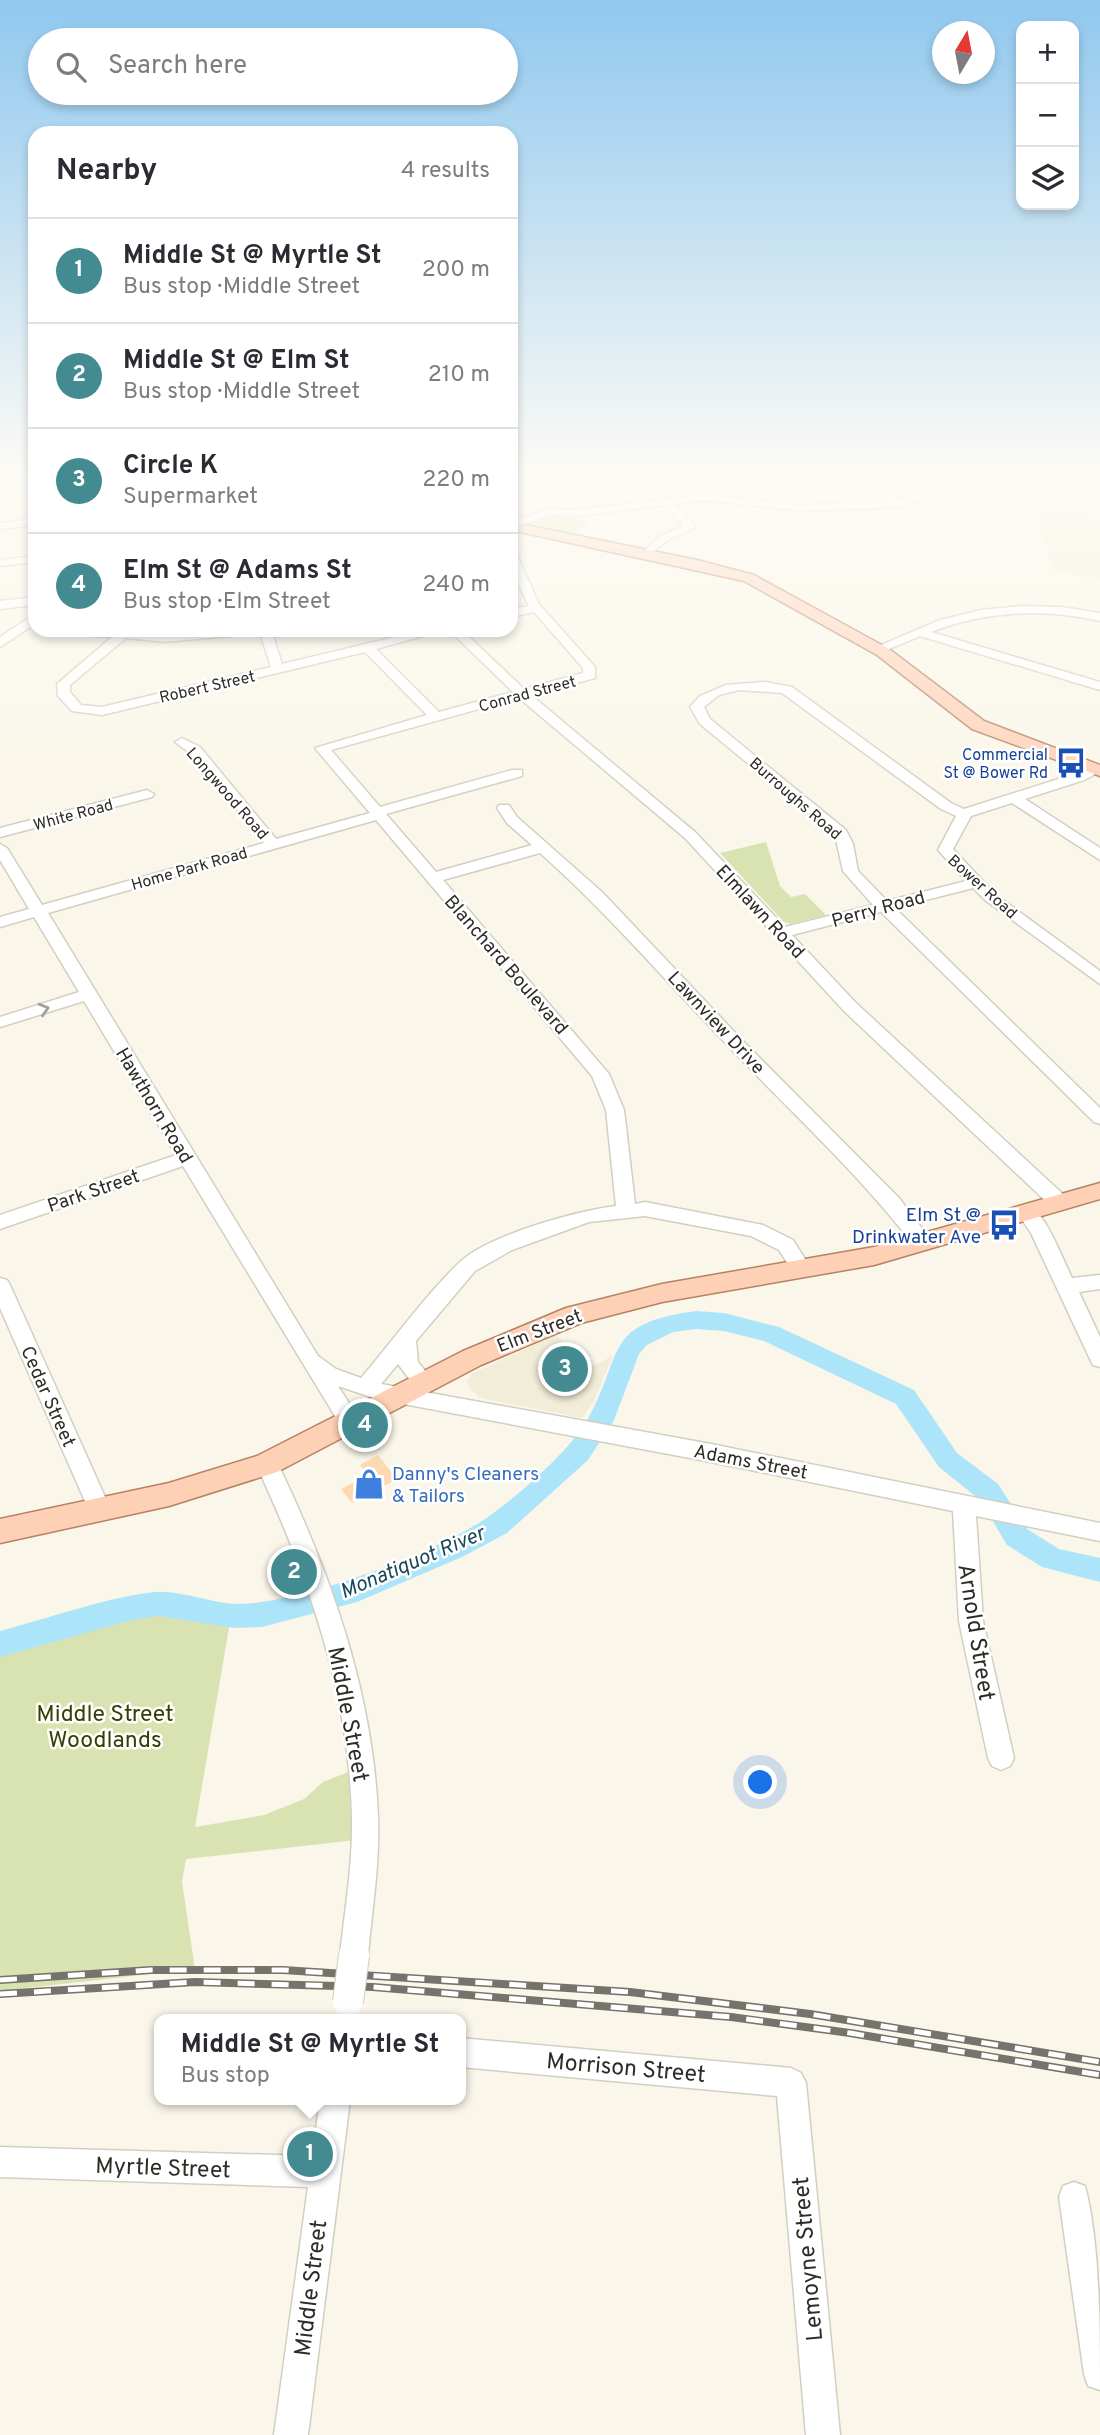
<!DOCTYPE html>
<html lang="en">
<head>
<meta charset="utf-8">
<style>
  :root { --surface:#fff; --page:#f2f2f3; --text:#2b2b33; --muted:#7c7c81; --line:#e1e1e2; --accent:#448b91 }
  body { margin:0; font-family:Overpass,sans-serif; background:var(--page); color:var(--text) }
  .controls { position:absolute; right:21px; top:21px; display:grid; overflow:hidden; border-radius:14px; box-shadow:0 4px 10px #0003 }
  .controls button { width:63px; height:63px; display:grid; place-items:center; padding:0; border:0; border-bottom:2px solid var(--line); background:var(--surface); color:var(--text); font:35px sans-serif }
  .compass { position:absolute; left:932px; top:21px; width:63px; height:63px; border-radius:50%; background:var(--surface); box-shadow:0 4px 10px #0003; rotate:10deg }
  .you { position:absolute; left:761px; top:1783px; width:24px; height:24px; margin:-18px; border:5px solid #fff; border-radius:50%; background:#1a73e8; box-shadow:0 0 0 10px #1a73e833 }
  .badge { display:grid; place-items:center; width:46px; height:46px; border-radius:50%; background:var(--accent); color:#fff; font-size:23px; font-weight:700 }
  .pin { position:absolute; translate:-50% -50%; border:4px solid #fff; box-shadow:0 2px 7px #0006 }
  .popup { position:absolute; left:154px; top:2014px; width:312px; height:91px; box-sizing:border-box; display:grid; place-content:center; border-radius:14px; background:var(--surface); filter:drop-shadow(0 2px 5px #0005); font-size:23px; white-space:nowrap; color:var(--muted) }
  .popup b { font-size:26px; color:var(--text) }
  .popup::after { content:''; position:absolute; left:50%; top:100%; margin-left:-14px; border:14px solid transparent; border-top-color:var(--surface) }
  .list { margin:0; padding:0; list-style:none }
  h2 { display:flex; justify-content:space-between; align-items:center; height:91px; margin:0; padding:0 28px; font-size:30px }
  h2 small { font-size:23px; font-weight:400; color:var(--muted) }
  .list li { display:grid; grid-template-columns:46px 1fr auto; gap:21px; align-items:center; box-sizing:border-box; height:105px; padding:0 28px; border-top:2px solid var(--line) }
  .list b { display:block; font-size:26px; white-space:nowrap }
  .list p { margin:0; font-size:23px; white-space:nowrap; color:var(--muted) }
  .list em { font-size:23px; font-style:normal; color:var(--muted) }
  .icon { flex:none; width:38px; height:38px; fill:none; stroke:currentColor; stroke-width:2; stroke-linecap:round; stroke-linejoin:round }
  .map { position:relative; flex:none; width:1100px; height:2435px; overflow:hidden }
  .search { position:absolute; background:var(--surface); box-shadow:0 4px 10px #0003; left:28px; top:28px; width:490px; height:77px; display:flex; align-items:center; gap:18px; box-sizing:border-box; padding:0 24px; border-radius:38px; color:var(--muted); font-size:26px }
  .panel { position:absolute; background:var(--surface); box-shadow:0 4px 10px #0003; left:28px; top:126px; width:490px; height:511px; border-radius:21px }
  .map>svg:first-child { display:block }
  .built { fill:#f2edd8 }
  .green { fill:#d9e3b2 }
  .lines { fill:none; stroke-linecap:round; stroke-linejoin:round }
  .river { fill:#ace5fa; fill-rule:evenodd }
  .building { fill:#fcd9b2 }
  .minor-casing { stroke:#d2cfc2; stroke-width:3 }
  .major-casing { stroke:#b58263; stroke-width:3 }
  .minor { fill:#fff; fill-rule:evenodd }
  .major { fill:#fed0b5; fill-rule:evenodd }
  .rail-casing { stroke:#75736b; stroke-width:8 }
  .rail { stroke:#fff; stroke-width:5; stroke-dasharray:17; stroke-linecap:butt }
  .minor-bridge-casing { stroke:#d2cfc2; stroke-width:32; stroke-linecap:butt }
  .minor-bridge { stroke:#fff; stroke-width:30 }
  .oneway { stroke:#a0a09e }
  .labels { text-anchor:middle; stroke-width:5; stroke-linejoin:round; paint-order:stroke }
  .far-street-label { font-size:16px; fill:#2d2c27; stroke:#fff }
  .far-transit-label { font-size:16px; fill:#164399; stroke:#fff; text-anchor:end }
  .street-label { font-size:19px; fill:#2d2c27; stroke:#fff }
  .transit-label { font-size:19px; fill:#164399; stroke:#fff; text-anchor:end }
  .shop-label { font-size:19px; fill:#366cbe; stroke:#fff; text-anchor:start }
  .water-label { font-size:21px; font-style:italic; fill:#1b4858; stroke:#fff }
  .near-street-label { font-size:23px; fill:#2d2c27; stroke:#fff }
  .near-park-label { font-size:23px; fill:#384000; stroke:#fff }
</style>
</head>
<body>
<div class="map">
<svg width="1100" height="2435" viewBox="0 0 1100 2435">
  <rect width="100%" height="100%" fill="#faf6e9"/>
  <path class="built" d="M1035 511 1086 512 1091 517H1100V579L1053 570Z
    M556 1335 590 1367 613 1356 593 1403 582 1418 481 1398 469 1388 467 1380 473 1373Z"/>
  <path class="green" d="M683 477H831L697 492Z
    M556 514 589 522 571 535 525 524Z
    M766 842 780 886 791 897 805 894 826 915 790 924 784 922 720 853Z
    M158 1604 230 1622 195 1827 264 1815 304 1799 323 1782 351 1771 365 1839 186 1859 182 1882 195 1969 0 1991V1644Z"/>
  <g class="lines">
    <path class="river" d="M696 1311 724 1313 779 1327 914 1390 957 1453 998 1484 1027 1529 1059 1549 1100 1558V1582L1042 1567 1007 1545 980 1500 939 1467 896 1404 764 1341 724 1331 696 1329 673 1332 647 1345 639 1354 614 1420 588 1460 507 1533 462 1557 357 1602 262 1627 235 1628 158 1616 132 1620 0 1657V1631C50 1618 103 1598 155 1592 182 1590 211 1604 239 1604 301 1603 436 1553 488 1517 518 1496 572 1449 589 1417 625 1350 603 1324 696 1311Z"/>
  </g>
  <path class="building" d="M555 1353 559 1357 566 1353 585 1371 563 1384 545 1368 549 1365 544 1360Z
    M378 1455 397 1479 352 1503 341 1489 368 1475 360 1465Z"/>
  <g class="lines">
    <g class="minor-casing">
      <path id="minor" d="M25 477H35V491L31 490Z
        M584 477H613L511 494V488Z
        M637 477H648L655 486 646 488Z
        M904 489 919 492 926 499 901 507 803 511 704 500 675 504 696 527 668 540 647 557 641 554 660 536 683 526 665 505 577 516 549 515 511 529V523L547 509 577 510 704 494 793 505 884 502 889 493ZM900 496 914 498 896 501Z
        M35 519V525L0 529V523Z
        M511 552 517 555 539 604 595 667V678L531 695 695 832 785 927 873 905 843 871 835 835 700 724 690 707 700 696 726 685 765 682 792 687 951 803 964 809 1074 774 1089 766 1100 768 1099 772 1084 780 1025 799 1100 848V860L1012 803 971 816 953 849 995 894 1100 971V984L985 900 973 888 895 908 1100 1108V1124L1094 1122 881 912 792 935 856 1003 1065 1196 1068 1201 1065 1206H1051L844 1011 685 838 519 698 331 750 380 807 512 770H522V776L386 814 436 872 532 845 507 823 497 808 499 805H509L517 817 602 892 742 1040 899 1198 933 1243 930 1248H916C861 1176 794 1115 732 1050 668 984 609 914 540 853L443 880 609 1074 624 1110 635 1204 645 1202 763 1225 793 1240 812 1270 802 1277 795 1275 779 1250 751 1236 645 1216 589 1222 512 1250 475 1271 416 1341 418 1362 435 1383 431 1389H417L398 1364 381 1384 711 1444 1100 1523V1541L976 1516 983 1621 1014 1758 1010 1766 1001 1770 992 1766 988 1758 959 1621 953 1511 711 1462 377 1399 338 1386 360 1420 357 1426 349 1428 341 1426 183 1166 0 1229V1215L176 1155 84 1001 0 1027V1017L79 992 34 917 0 927V917L29 909 0 860V844L7 848 42 905 264 843 190 753 175 742 182 738 200 747 276 839 370 813 315 748 427 715 365 652 102 715 72 711 58 696 57 684 112 637 73 634 67 630 165 634 256 630 250 634 165 642 126 638 70 685V692L81 705 102 707 271 667 259 630H271L282 664 424 630H445L376 649 439 712 513 692 449 630H462L524 689 583 673V668L534 612 511 617V609L529 606 511 568ZM739 690 782 693 941 809 956 816 938 850 966 881 887 901 858 871 853 844 846 830 710 719 704 707 719 695ZM376 820 592 1076 606 1110 616 1206C576 1211 489 1235 460 1262 427 1293 392 1342 361 1378L336 1369 318 1356 48 913Z
        M35 556V562L0 566V560Z
        M35 597V605L0 609V601Z
        M1021 606 1062 607 1100 613V621C1044 608 985 611 931 632L1100 682V690L920 636 882 652 872 649 940 620 981 610Z
        M35 614V624L0 647V637Z
        M147 790 154 794 152 797 0 837V828Z
        M1026 1204C1045 1210 1063 1260 1072 1278L1100 1275V1289L1079 1292 1100 1337V1367L1093 1365 1090 1359 1031 1233 1016 1211Z
        M0 1278 7 1280 10 1285 110 1508 107 1515 99 1517 91 1515 88 1508 0 1308Z
        M267 1455 275 1458 278 1464C331 1575 373 1692 378 1816 380 1863 372 1909 368 1955L364 1965 354 1969 344 1965 340 1955C345 1909 353 1863 352 1817 349 1692 308 1576 256 1464L259 1458Z
        M460 2038 791 2068 801 2073 806 2083 840 2435H806L777 2096 460 2067Z
        M320 2100H350L308 2435H274L308 2187 0 2177V2147L312 2156Z
        M1074 2182 1085 2186C1100 2242 1100 2330 1100 2390L1088 2386 1084 2374 1059 2197 1063 2186Z"/>
    </g>
    <g class="major-casing">
      <path id="major" d="M511 522 697 560 754 575 889 649 984 721 1100 765V776L972 729 877 655 744 581 511 530Z
        M1100 1183V1199L874 1265 662 1302 581 1323 481 1365 277 1472 169 1506 0 1543V1519L169 1483 257 1456 463 1351 566 1308 662 1284 874 1247Z"/>
    </g>
    <use href="#minor" class="minor"/>
    <use href="#major" class="major"/>
    <g class="rail-casing">
      <path id="rail" d="M0 1980 151 1970H283L630 1992 810 2014 1100 2062
        M0 1994 195 1982 373 1987 731 2017 850 2033 1100 2075"/>
    </g>
    <use href="#rail" class="rail"/>
    <g class="minor-bridge-casing">
      <path id="minor-bridge" d="M348 2002 354 1955"/>
    </g>
    <use href="#minor-bridge" class="minor-bridge"/>
  </g>
  <defs><path id="oneway-chevron" d="M-2-3.5L2.5 0L-2 3.5" fill="none" stroke-width="1.6" stroke-linecap="round" stroke-linejoin="round" transform="scale(1.75)"/></defs>
  <use class="oneway" href="#oneway-chevron" transform="translate(44 1009) rotate(-17)"/>
  <linearGradient id="sky" x2="0" y2="1"><stop stop-color="#90c8ef"/><stop offset="0.58" stop-color="#fdfbf5"/><stop offset="1" stop-color="#fdfbf5" stop-opacity="0"/></linearGradient>
  <rect width="1100" height="818" fill="url(#sky)"/>
  <defs>
    <g id="bus-bare" transform="scale(2.415)"><path d="M-5-6H5V4H4V6H2V4H-2V6H-4V4H-5ZM-3.5-4V0h7V-4ZM-3.5 1.2v1.5H-2V1.2ZM2 1.2v1.5H3.5V1.2Z" fill="#1a4fb4" stroke="#fff" stroke-width="2.5" paint-order="stroke"/></g>
    <g id="shop-bare" transform="scale(2.415)"><path d="M-5-2.5h2.3a2.7 3.5 0 0 1 5.4 0H5L5.5 6h-11ZM-1.5-2.5h3a1.5 2.3 0 0 0-3 0Z" fill="#3f7fe0" stroke="#fff" stroke-width="2.5" paint-order="stroke"/></g>
  </defs>
  <g fill-rule="evenodd">
    <use href="#bus-bare" x="1071" y="763"/>
    <use href="#bus-bare" x="1004" y="1225"/>
    <use href="#shop-bare" x="369" y="1484"/>
  </g>
  <g class="labels">
    <g class="far-street-label">
      <text transform="translate(207 686) rotate(-13)" y="6">Robert Street</text>
      <text transform="translate(527 693) rotate(-15)" y="6">Conrad Street</text>
      <text transform="translate(228 793) rotate(49)" y="6">Longwood Road</text>
      <text transform="translate(796 798) rotate(41)" y="6">Burroughs Road</text>
      <text transform="translate(73 814) rotate(-15)" y="6">White Road</text>
      <text transform="translate(189 868) rotate(-16)" y="6">Home Park Road</text>
      <text transform="translate(983 886) rotate(42)" y="6">Bower Road</text>
    </g>
    <g class="far-transit-label">
      <text x="1048" y="760">Commercial<tspan x="1048" dy="18">St @ Bower Rd</tspan></text>
    </g>
    <g class="street-label">
      <text transform="translate(878 908) rotate(-15)" y="7">Perry Road</text>
      <text transform="translate(761 911) rotate(47)" y="7">Elmlawn Road</text>
      <text transform="translate(507 964) rotate(49)" y="7">Blanchard Boulevard</text>
      <text transform="translate(717 1022) rotate(47)" y="7">Lawnview Drive</text>
      <text transform="translate(155 1105) rotate(59)" y="7">Hawthorn Road</text>
      <text transform="translate(93 1190) rotate(-19)" y="7">Park Street</text>
      <text transform="translate(539 1330) rotate(-21)" y="7">Elm Street</text>
      <text transform="translate(49 1396) rotate(66)" y="7">Cedar Street</text>
      <text transform="translate(751 1461) rotate(11)" y="7">Adams Street</text>
    </g>
    <g class="transit-label">
      <text x="981" y="1221">Elm St @<tspan x="981" dy="22">Drinkwater Ave</tspan></text>
    </g>
    <g class="shop-label">
      <text x="392" y="1480">Danny's Cleaners<tspan x="392" dy="22">&amp; Tailors</tspan></text>
    </g>
    <g class="water-label">
      <text transform="translate(412 1562) rotate(-23)" y="7">Monatiquot River</text>
    </g>
    <g class="near-street-label">
      <text transform="translate(977 1632) rotate(81)" y="8">Arnold Street</text>
      <text transform="translate(349 1714) rotate(79)" y="8">Middle Street</text>
      <text transform="translate(626 2067) rotate(5)" y="8">Morrison Street</text>
      <text transform="translate(163 2167) rotate(2)" y="8">Myrtle Street</text>
      <text transform="translate(807 2259) rotate(-95)" y="8">Lemoyne Street</text>
      <text transform="translate(310 2288) rotate(-83)" y="8">Middle Street</text>
    </g>
    <g class="near-park-label">
      <text x="105" y="1721">Middle Street<tspan x="105" dy="26">Woodlands</tspan></text>
    </g>
  </g>
</svg>
<div class="controls">
<button>+</button>
<button>−</button>
<button><svg class="icon" aria-label="layers" viewBox="0 0 24 24"><path d="M12 4l9 5-9 5-9-5zM3 14l9 5 9-5"/></svg></button>
</div>
<svg class="compass" viewBox="-18 -18 36 36"><path d="M0-13l5 13h-10z" fill="#e53935"/><path d="M0 13l5-13h-10z" fill="#7c7c81"/></svg>
<div class="you"></div>
<div class="pin badge" style="left:310px;top:2154px">1</div>
<div class="popup"><b>Middle St @ Myrtle St</b>Bus stop</div>
<div class="pin badge" style="left:294px;top:1572px">2</div>
<div class="pin badge" style="left:565px;top:1369px">3</div>
<div class="pin badge" style="left:365px;top:1425px">4</div>
<div class="search"><svg class="icon" aria-label="search" viewBox="0 0 24 24"><circle cx="10" cy="10" r="6"/><path d="M15 15l6 6"/></svg>Search here</div>
<section class="panel">
<h2>Nearby<small>4 results</small></h2>
<ul class="list">
<li><span class="badge">1</span><div><b>Middle St @ Myrtle St</b><p>Bus stop · Middle Street</p></div><em>200 m</em></li>
<li><span class="badge">2</span><div><b>Middle St @ Elm St</b><p>Bus stop · Middle Street</p></div><em>210 m</em></li>
<li><span class="badge">3</span><div><b>Circle K</b><p>Supermarket</p></div><em>220 m</em></li>
<li><span class="badge">4</span><div><b>Elm St @ Adams St</b><p>Bus stop · Elm Street</p></div><em>240 m</em></li>
</ul>
</section>
</div>
</body>
</html>
